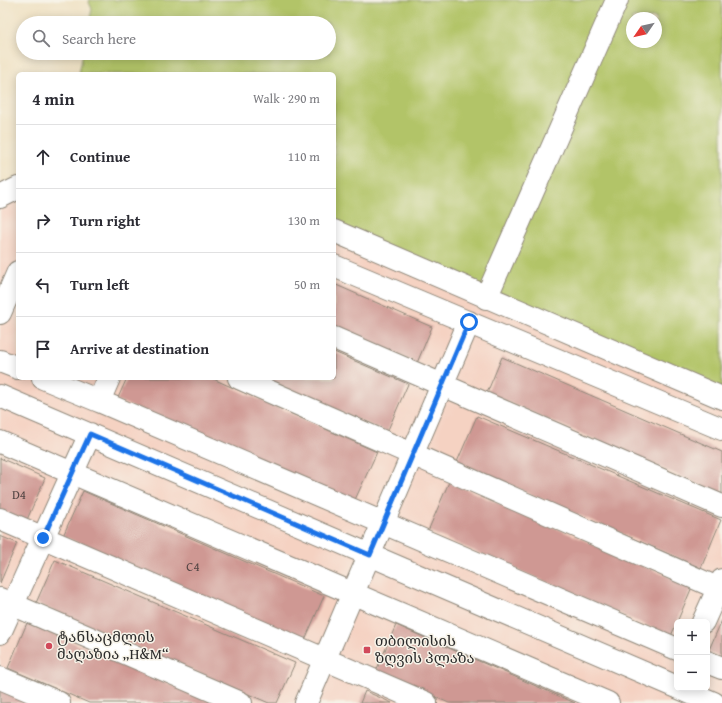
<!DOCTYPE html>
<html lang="en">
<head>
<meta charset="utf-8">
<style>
  :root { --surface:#fff; --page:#f7f7f7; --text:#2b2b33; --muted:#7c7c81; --line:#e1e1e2 }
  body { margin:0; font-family:"Gentium Book Plus","Noto Serif Georgian",serif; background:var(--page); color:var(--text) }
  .controls { position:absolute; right:12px; bottom:12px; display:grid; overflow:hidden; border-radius:6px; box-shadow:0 2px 10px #0003 }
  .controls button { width:36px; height:36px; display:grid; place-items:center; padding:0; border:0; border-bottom:1px solid var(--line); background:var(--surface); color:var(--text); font:20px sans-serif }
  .compass { position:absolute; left:626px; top:12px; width:36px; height:36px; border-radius:50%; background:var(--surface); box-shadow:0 2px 10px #0003; rotate:236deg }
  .stop { position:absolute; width:12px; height:12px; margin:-9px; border:3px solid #1a73e8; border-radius:50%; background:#fff }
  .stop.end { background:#1a73e8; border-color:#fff; box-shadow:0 1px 4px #0008 }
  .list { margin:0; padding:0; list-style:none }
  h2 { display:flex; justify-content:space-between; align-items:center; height:52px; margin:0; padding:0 16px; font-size:17px }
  h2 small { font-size:13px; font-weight:400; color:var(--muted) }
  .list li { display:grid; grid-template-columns:26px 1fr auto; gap:12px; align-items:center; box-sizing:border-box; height:64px; padding:0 16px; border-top:1px solid var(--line) }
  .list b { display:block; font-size:15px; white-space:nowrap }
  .list em { font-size:13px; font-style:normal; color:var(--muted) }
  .icon { flex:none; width:22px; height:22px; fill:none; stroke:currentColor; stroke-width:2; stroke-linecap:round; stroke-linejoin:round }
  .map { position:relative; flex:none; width:722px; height:703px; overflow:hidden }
  .search { position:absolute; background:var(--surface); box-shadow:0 2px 10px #0003; left:16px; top:16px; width:320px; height:44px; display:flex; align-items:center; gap:10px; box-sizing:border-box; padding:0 14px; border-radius:22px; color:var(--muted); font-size:15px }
  .panel { position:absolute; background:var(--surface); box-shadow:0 2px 10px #0003; left:16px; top:72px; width:320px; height:308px; border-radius:6px }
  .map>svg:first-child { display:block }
  .built { fill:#f5d2c2; fill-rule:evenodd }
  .green { fill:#b2c467; stroke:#6e7849; fill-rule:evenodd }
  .building { fill:#cf9893 }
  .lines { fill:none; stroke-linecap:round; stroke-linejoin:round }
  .minor-casing { stroke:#8e8678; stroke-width:24 }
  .minor { stroke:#fff; stroke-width:22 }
  .route { stroke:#1a73e8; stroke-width:5 }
  .poi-dot { fill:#d1495b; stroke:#f7f3e8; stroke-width:1.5 }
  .labels { text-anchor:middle; stroke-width:3; stroke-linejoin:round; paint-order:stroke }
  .number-label { font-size:13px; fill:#544645 }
  .poi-label { font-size:15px; fill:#2b2b2b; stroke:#f7f3e8; text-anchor:start }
</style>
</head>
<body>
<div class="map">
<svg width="722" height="703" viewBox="0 0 722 703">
  <rect width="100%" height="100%" fill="#f7f3e8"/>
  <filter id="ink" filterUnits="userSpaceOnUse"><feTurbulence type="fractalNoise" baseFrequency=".025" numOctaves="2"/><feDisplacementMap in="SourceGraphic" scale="8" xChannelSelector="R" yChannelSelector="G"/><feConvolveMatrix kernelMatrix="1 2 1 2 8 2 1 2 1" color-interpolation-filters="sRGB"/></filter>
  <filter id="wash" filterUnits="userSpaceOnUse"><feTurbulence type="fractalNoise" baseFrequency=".012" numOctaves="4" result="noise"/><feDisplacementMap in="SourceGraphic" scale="16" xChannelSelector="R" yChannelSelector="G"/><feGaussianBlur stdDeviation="0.9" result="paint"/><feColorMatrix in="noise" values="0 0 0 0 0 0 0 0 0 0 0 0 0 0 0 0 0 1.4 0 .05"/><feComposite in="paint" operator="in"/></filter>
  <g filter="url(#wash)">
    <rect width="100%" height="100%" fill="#f0e2c4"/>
    <path class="built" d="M18 188V378H334V231L722 398V703H0V198ZM677 622H707V688H677Z"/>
    <path class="green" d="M88 0H722V398L334 231V74H79L83 53H329V23H89L92 9ZM632 18H656V42H632Z"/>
    <g id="blocks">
      <path class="building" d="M334 284 432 327 417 363 334 327Z
        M334 352 408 384 387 432 262 378H334Z
        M502 357 722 452V494L487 393Z
        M127 378H211L377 452 353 504 117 400Z
        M477 416 721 520 701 568 457 462Z
        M0 458 45 478 26 522 0 510Z
        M449 482 692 587 671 636 428 531Z
        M83 491 324 596 304 642 63 536Z
        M0 536 17 543 0 583Z
        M55 560 295 663 277 703H269L36 603Z
        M722 620V658L708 652Z
        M27 623 214 703H89L8 668Z
        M396 625 575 703H449L376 671Z
        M0 688 34 703H0Z
        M365 691 392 703H360Z"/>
    </g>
  </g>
  <g filter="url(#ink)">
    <use href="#blocks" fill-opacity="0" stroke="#8e8678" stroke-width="1"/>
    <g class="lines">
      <g class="minor-casing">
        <path id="minor" d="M0 197 18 188
          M334 231 722 398
          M334 266 722 429
          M486 298 617 0
          M0 313 18 272
          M334 338 722 506
          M0 361 18 368
          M43 378 99 401
          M109 378 99 401 677 649
          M239 378 722 590
          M0 396 677 687
          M0 442 608 703
          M0 519 426 703
          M0 599 241 703
          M703 622 722 580
          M0 633 90 434
          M707 662 722 668
          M0 678 59 703
          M679 688 714 703
          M306 703 469 322"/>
      </g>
      <use href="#minor" class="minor"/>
    </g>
  </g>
  <g class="lines" filter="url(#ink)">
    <path class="route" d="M43 538 90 434 370 555 469 322"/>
  </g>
  <g class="poi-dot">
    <circle cx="49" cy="646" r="4"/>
    <rect x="363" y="646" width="8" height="8" rx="2"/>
  </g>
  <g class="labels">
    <g class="number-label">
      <text x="19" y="499">D4</text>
      <text x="193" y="571">C4</text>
    </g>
    <g class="poi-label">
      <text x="57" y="642">ტანსაცმლის<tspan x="57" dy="17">მაღაზია „H&amp;M“</tspan></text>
      <text x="375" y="646">თბილისის<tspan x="375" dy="17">ზღვის პლაზა</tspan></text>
    </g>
  </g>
</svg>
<div class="controls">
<button>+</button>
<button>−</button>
</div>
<svg class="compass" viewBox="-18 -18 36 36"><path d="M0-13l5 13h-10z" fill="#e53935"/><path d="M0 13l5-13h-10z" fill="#7c7c81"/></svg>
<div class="stop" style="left:469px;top:322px"></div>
<div class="stop end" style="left:43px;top:538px"></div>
<div class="search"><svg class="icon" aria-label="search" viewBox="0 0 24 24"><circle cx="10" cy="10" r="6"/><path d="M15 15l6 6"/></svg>Search here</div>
<section class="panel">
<h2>4 min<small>Walk · 290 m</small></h2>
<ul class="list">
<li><svg class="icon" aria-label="ahead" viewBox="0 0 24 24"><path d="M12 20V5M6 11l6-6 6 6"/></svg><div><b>Continue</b></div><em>110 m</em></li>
<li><svg class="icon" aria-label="right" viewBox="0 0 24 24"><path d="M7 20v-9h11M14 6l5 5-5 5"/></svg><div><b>Turn right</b></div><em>130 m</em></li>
<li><svg class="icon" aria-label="left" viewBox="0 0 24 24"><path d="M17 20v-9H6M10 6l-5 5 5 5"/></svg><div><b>Turn left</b></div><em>50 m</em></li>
<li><svg class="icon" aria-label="arrive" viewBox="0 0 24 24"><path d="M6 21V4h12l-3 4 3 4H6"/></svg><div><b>Arrive at destination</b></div></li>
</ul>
</section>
</div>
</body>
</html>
